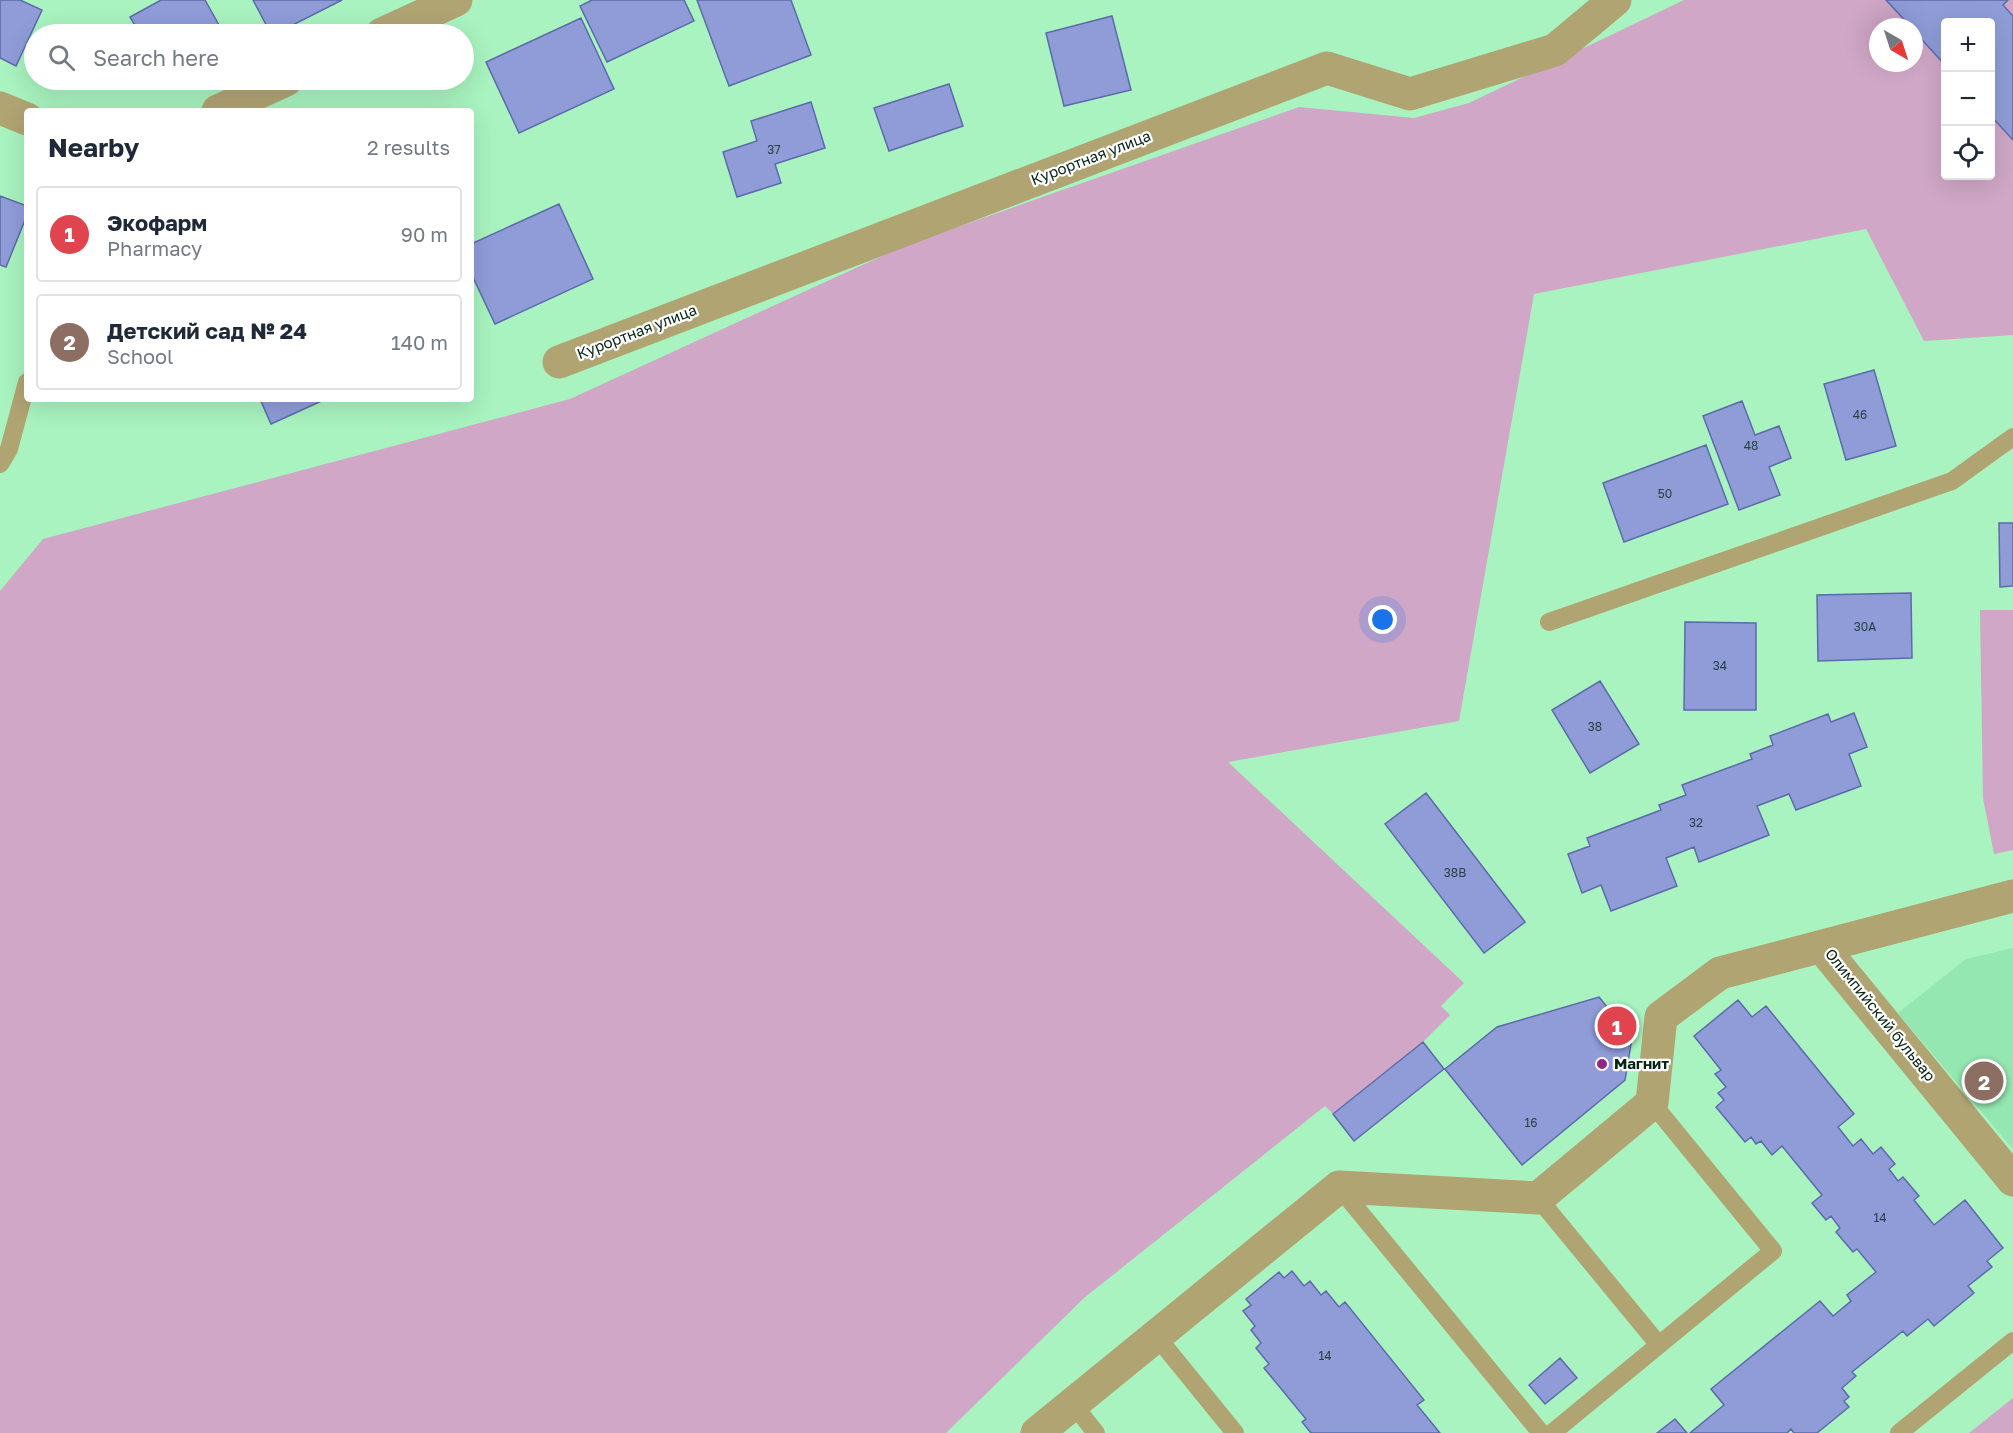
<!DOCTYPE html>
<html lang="en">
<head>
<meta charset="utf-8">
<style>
  :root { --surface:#fff; --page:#f2f2f3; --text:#1f2937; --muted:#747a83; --line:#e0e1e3; --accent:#952686 }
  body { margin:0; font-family:"Golos Text",sans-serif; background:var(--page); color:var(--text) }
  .controls { position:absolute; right:18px; top:18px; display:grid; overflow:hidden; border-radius:6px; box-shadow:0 6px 24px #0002 }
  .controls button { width:54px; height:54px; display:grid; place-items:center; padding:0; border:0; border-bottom:2px solid var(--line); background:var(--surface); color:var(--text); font:30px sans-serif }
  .compass { position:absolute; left:1869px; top:18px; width:54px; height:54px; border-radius:50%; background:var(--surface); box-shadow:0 6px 24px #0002; rotate:141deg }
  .you { position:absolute; left:1383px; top:620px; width:21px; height:21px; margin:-15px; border:4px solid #fff; border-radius:50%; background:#1a73e8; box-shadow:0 0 0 9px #1a73e833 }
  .badge { display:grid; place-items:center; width:39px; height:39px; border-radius:50%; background:var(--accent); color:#fff; font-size:20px; font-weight:700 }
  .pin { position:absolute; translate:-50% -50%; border:3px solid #fff; box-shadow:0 2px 6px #0006 }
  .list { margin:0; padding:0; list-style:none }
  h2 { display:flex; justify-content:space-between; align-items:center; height:78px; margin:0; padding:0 24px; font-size:26px }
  h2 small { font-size:20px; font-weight:400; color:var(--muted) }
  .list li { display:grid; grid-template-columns:39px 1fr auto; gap:18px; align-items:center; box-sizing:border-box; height:96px; margin:0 12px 12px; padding:0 12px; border:2px solid var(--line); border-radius:6px }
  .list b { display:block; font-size:22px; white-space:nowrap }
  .list p { margin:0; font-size:20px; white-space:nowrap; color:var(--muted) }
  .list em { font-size:20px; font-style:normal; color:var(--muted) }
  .icon { flex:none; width:33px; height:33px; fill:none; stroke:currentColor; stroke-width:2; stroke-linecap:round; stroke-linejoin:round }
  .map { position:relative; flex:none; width:2013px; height:1433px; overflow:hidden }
  .search { position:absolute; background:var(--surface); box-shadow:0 6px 24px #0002; left:24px; top:24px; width:450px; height:66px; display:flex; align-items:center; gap:15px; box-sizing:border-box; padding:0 21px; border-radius:33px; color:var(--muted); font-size:22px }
  .panel { position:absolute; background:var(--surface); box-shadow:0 6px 24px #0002; left:24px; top:108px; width:450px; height:294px; border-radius:6px }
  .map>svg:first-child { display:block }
  .built { fill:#94e7b0 }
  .green { fill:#d0a7c7; fill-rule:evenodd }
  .building { fill:#8f9cd8; stroke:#5d6aaa; stroke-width:1.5 }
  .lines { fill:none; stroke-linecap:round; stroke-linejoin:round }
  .service { stroke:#b1a473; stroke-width:18 }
  .minor { stroke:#b1a473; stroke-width:33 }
  .poi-dot { fill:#952686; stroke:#fff; stroke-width:2 }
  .labels { text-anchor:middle; stroke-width:4.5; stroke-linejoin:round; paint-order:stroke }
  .number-label { font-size:12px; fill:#284244 }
  .street-label { font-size:15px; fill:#052412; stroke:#fff }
  .poi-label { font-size:15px; font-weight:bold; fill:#052412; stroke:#fff; text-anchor:start }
</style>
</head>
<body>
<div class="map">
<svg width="2013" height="1433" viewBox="0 0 2013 1433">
  <rect width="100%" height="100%" fill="#a8f3bf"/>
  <path class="built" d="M2013 948V1149L1898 1013 1966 959Z"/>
  <path class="green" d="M1684 0H2013V335L1924 341 1866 229 1534 294 1459 721 1228 762 1464 983 1441 1006 1450 1015 1423 1042 1333 1114 1325 1106 1084 1298 946 1433H0V591L43 539 570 399 906 245 1299 107 1414 118 1469 103ZM1946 22H1990V176H1946ZM1878 27H1914V63H1878Z
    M1980 610H2013V850L1994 854 1983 798Z
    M2013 1398V1433H1969Z"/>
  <path class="building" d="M0 0H20L42 10 16 66 0 58Z
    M161 0H205L224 34H140L130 17Z
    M253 0H342L275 34H271Z
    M592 0H684L694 21 607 62 580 6Z
    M697 0H791L811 55 729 86Z
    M1886 0H2008L2003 5 2013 16V140L1990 115V22H1946V66L1914 31V27H1911Z
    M1112 16 1131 90 1064 106 1046 33Z
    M581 18 614 89 519 133 486 62Z
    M949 84 963 126 889 151 874 108Z
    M811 102 825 148 775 164 781 183 737 197 723 152 757 141 751 121Z
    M0 196 27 206V215L6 267 0 265Z
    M559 204 593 279 495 324 471 273V244Z
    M1874 370 1896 446 1846 460 1824 384Z
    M260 399H326L271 424Z
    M1742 401 1755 435 1779 426 1791 458 1769 467 1780 495 1739 510 1703 416Z
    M1706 445 1728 504 1624 542 1603 483Z
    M1999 523H2013V586L2000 587Z
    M1911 593 1912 658 1818 661 1817 595Z
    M1685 622 1756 623V710H1684Z
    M1600 681 1639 744 1590 773 1552 710Z
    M1854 713 1867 747 1849 754 1861 786 1796 810 1789 794 1757 806 1769 835 1699 862 1694 847 1666 858 1677 886 1611 911 1601 885 1582 893 1568 854 1590 846 1587 838 1661 810 1659 805 1686 795 1682 785 1752 759 1750 754 1773 745 1770 736 1828 714 1831 722Z
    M1426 793 1525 922 1484 953 1385 824Z
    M1599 997 1632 1038 1625 1080 1522 1165 1445 1069 1497 1027Z
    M1738 1000 1752 1017 1766 1006 1854 1114 1838 1127 1853 1146 1861 1139 1873 1154 1881 1147 1895 1164 1889 1169 1898 1181 1903 1177 1919 1196 1914 1200 1934 1225 1965 1200 2003 1248 1987 1261 1992 1267 1968 1286 1974 1293 1934 1326 1928 1319 1907 1336 1903 1331 1852 1372 1856 1376 1842 1388 1849 1397 1844 1401 1849 1407 1817 1433H1794L1791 1429 1787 1433H1690L1724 1405 1711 1389 1820 1301 1833 1316 1851 1301 1847 1295 1876 1272 1857 1249 1853 1252 1836 1232 1840 1228 1831 1216 1826 1220 1812 1203 1822 1195 1782 1146 1772 1155 1761 1141 1756 1144 1751 1137 1745 1142 1716 1107 1724 1100 1718 1093 1726 1087 1715 1074 1721 1070 1694 1036Z
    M1423 1042 1444 1069 1354 1141 1333 1114Z
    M1292 1271 1304 1286 1310 1281 1321 1295 1326 1291 1339 1307 1345 1302 1424 1400 1417 1405 1440 1433H1311L1302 1422 1306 1419 1264 1368 1269 1364 1256 1348 1261 1343 1251 1330 1255 1326 1243 1311 1251 1305 1246 1299 1279 1272 1284 1278Z
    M1560 1358 1577 1378 1545 1404 1529 1385Z
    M1675 1419 1687 1433H1657Z"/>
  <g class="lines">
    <path class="service" d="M0 464 9 449 27 382
      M1549 622 1952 481 2013 437
      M1339 1187 1541 1433
      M1538 1198 1659 1345
      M1157 1337 1235 1433
      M1073 1404 1096 1433
      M1552 1433 1773 1251 1652 1103
      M1899 1433 2013 1341"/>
    <path class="minor" d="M382 34 456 0
      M0 108 27 119
      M218 111 286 80
      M559 362 1327 68 1410 94 1555 50 1615 0
      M1822 947 2013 1180
      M1037 1433 1339 1187 1538 1198 1652 1103 1661 1017 1720 973 2013 896"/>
  </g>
  <circle class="poi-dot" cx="1602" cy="1064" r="6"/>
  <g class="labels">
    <g class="number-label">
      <text x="774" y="154">37</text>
      <text x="1860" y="419">46</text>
      <text x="1751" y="450">48</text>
      <text x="1665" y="498">50</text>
      <text x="1865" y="631">30А</text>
      <text x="1720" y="670">34</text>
      <text x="1595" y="731">38</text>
      <text x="1696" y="827">32</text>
      <text x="1455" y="877">38В</text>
      <text x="1531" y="1127">16</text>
      <text x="1880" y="1222">14</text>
      <text x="1325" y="1360">14</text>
    </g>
    <g class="street-label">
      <text transform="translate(1091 158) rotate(-21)" y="5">Курортная улица</text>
      <text transform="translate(637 332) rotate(-21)" y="5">Курортная улица</text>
      <text transform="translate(1880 1015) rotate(51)" y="5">Олимпийский бульвар</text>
    </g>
    <g class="poi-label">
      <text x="1614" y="1069">Магнит</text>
    </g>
  </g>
</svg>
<div class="controls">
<button>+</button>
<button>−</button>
<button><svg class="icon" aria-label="locate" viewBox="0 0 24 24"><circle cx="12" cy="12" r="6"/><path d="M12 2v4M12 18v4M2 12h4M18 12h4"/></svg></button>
</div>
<svg class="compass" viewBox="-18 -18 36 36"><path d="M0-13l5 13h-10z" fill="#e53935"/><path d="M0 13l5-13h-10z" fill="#747a83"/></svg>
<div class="you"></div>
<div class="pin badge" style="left:1617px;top:1026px;background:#e0444e">1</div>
<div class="pin badge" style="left:1984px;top:1081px;background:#8d6e63">2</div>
<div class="search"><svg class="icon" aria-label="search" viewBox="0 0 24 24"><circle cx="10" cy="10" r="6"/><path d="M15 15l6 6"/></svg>Search here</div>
<section class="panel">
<h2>Nearby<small>2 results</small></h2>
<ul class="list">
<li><span class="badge" style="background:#e0444e">1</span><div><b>Экофарм</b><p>Pharmacy</p></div><em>90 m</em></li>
<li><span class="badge" style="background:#8d6e63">2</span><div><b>Детский сад № 24</b><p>School</p></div><em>140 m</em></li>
</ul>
</section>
</div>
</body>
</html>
